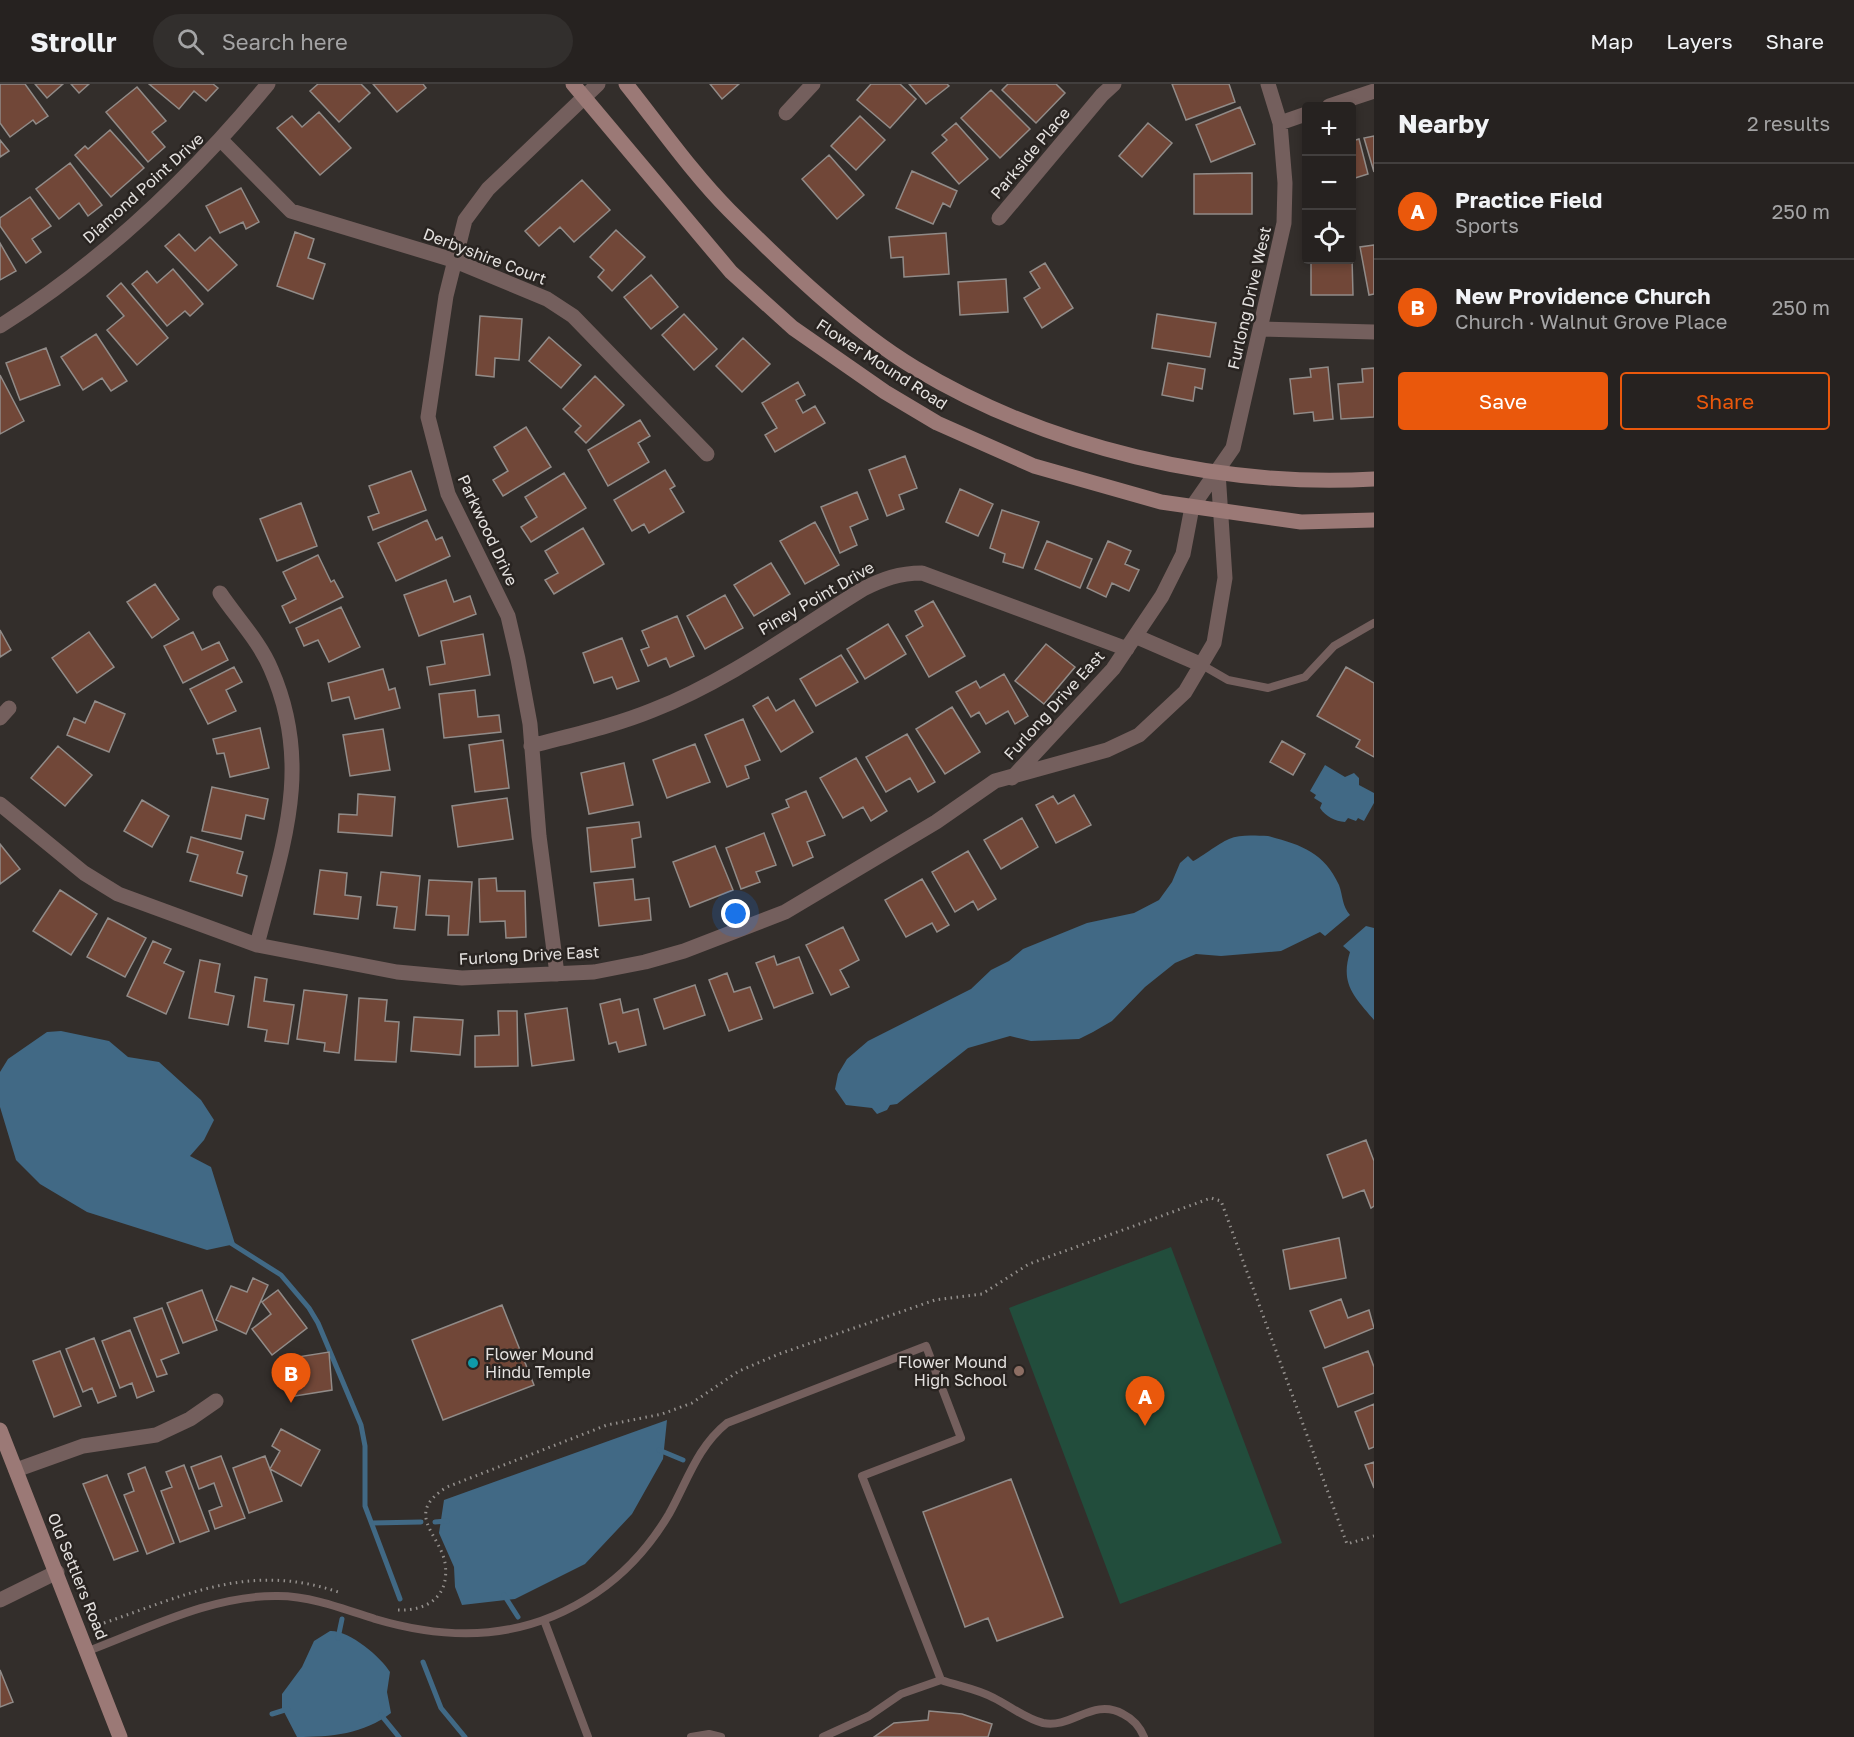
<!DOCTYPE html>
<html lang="en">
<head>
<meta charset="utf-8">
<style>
  :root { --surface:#262220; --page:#322f2d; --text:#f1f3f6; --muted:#a4a4a5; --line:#423f3e; --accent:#ea580c }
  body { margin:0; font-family:"Golos Text",sans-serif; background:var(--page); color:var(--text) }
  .controls { position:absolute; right:18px; top:18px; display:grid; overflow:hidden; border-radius:6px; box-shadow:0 3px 9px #0003 }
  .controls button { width:54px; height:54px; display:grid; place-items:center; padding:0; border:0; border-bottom:2px solid var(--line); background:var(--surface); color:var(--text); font:30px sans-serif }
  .you { position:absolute; left:736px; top:830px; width:21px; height:21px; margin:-15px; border:4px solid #fff; border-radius:50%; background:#1a73e8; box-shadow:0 0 0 9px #1a73e833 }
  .badge { display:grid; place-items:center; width:39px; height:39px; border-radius:50%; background:var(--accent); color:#fff; font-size:20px; font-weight:700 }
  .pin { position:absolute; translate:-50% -50px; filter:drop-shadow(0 2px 3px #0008) }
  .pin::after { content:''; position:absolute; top:32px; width:21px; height:18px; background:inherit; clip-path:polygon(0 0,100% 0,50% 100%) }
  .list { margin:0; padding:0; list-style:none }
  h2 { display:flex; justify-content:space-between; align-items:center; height:78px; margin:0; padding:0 24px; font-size:26px }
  h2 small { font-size:20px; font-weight:400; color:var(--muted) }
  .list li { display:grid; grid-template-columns:39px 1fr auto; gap:18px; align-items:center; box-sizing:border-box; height:96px; padding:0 24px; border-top:2px solid var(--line) }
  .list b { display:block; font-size:22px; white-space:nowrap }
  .list p { margin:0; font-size:20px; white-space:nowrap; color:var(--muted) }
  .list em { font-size:20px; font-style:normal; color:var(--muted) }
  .actions { display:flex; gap:12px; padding:18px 24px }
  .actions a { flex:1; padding:14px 0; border:2px solid var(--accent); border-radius:6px; text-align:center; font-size:21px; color:var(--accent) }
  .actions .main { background:var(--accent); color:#fff }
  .icon { flex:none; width:33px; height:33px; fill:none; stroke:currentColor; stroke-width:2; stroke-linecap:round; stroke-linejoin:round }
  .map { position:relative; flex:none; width:1374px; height:1653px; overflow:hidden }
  header { display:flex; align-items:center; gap:36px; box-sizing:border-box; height:84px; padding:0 30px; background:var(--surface); border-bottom:2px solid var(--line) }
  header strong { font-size:28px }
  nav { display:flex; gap:33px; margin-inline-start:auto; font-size:21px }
  .search { width:420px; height:54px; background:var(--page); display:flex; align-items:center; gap:15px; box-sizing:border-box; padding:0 21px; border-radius:33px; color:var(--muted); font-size:22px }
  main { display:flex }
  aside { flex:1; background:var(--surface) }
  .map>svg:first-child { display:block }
  .green { fill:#224d3c }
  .water { fill:#416985 }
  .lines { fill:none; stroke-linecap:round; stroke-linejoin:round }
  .stream { stroke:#416985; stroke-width:5 }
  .building { fill:#714738; stroke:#918b88; stroke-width:1.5 }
  .path { stroke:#94908d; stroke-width:3; stroke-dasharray:1.5 4.5; stroke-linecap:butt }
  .lane { stroke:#745f5d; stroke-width:8 }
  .street { stroke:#745f5d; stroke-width:15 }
  .secondary { stroke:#9b7976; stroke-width:15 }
  .culture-dot { fill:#0f9aa8; stroke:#292421; stroke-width:2 }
  .education-dot { fill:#8d6e63; stroke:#292421; stroke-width:2 }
  .labels { text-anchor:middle; stroke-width:5; stroke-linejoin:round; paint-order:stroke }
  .street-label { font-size:16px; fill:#e5e2e0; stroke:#292421 }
  .poi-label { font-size:16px; fill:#e5e2e0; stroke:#292421; text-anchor:start }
</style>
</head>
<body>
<header>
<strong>Strollr</strong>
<div class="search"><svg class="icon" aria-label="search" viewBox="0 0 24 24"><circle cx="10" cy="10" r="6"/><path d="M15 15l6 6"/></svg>Search here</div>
<nav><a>Map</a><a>Layers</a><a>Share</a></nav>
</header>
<main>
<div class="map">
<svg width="1374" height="1653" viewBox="0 0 1374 1653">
  <rect width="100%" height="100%" fill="#332e2b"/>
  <path class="green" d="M1171 1163 1282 1459 1120 1520 1009 1224Z"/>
  <path class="water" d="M1325 681 1345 693 1354 689 1359 694V701L1374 709V719L1364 737 1358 734 1356 737 1348 734 1345 738C1335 737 1326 733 1320 724L1322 719 1314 714 1316 711 1310 707Z
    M1268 752C1301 761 1324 768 1339 801 1343 812 1342 822 1350 831L1325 852 1320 848 1281 867 1221 872 1196 870 1175 879 1145 903 1112 937 1093 948 1079 955 1031 957 1010 952 968 964 897 1020 890 1021 887 1026 877 1030 872 1024 846 1021 835 1005 838 990 847 975 868 957 971 905 991 886 1009 877 1023 865 1087 839 1134 829 1159 816 1172 798 1180 779 1188 772 1193 777C1197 776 1219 759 1229 755 1240 750 1256 752 1268 752Z
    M1366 842 1374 844V936C1354 912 1340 900 1350 868L1343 862Z
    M61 947 109 957 128 973 159 978 201 1016 214 1036 204 1056 190 1072 211 1083 235 1160 207 1166 87 1128 40 1100 16 1076 0 1023V988L8 975 47 948Z
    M667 1336 663 1375 632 1430 585 1480 515 1515 462 1521 455 1503 454 1483 439 1449 444 1416Z
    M330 1547C349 1546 381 1573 390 1588L387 1608 391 1629C364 1650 331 1653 297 1653L282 1624V1610L302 1583 314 1557Z"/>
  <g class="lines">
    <path class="stream" d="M229 1158 281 1191 309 1224 318 1239 361 1341 365 1362V1422L400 1515
      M659 1366 683 1376
      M435 1438 447 1437
      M372 1439 421 1438
      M504 1511 518 1533
      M338 1554 342 1535
      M423 1578 441 1624 465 1653
      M272 1630 288 1625
      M381 1631 399 1653"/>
  </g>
  <path class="building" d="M0 0H25L48 32 36 40 33 36 10 53 0 39Z
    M35 0H63L47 14Z
    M71 0H89L79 9Z
    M149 0H213L218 4 206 17 194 7 179 25Z
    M318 0H361L370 9 339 38 310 7Z
    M373 0H423L426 4 397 28Z
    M710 0H739L722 15Z
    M871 0H900L916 15 890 44 857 16Z
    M909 0H947L949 2 926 20Z
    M1008 0H1056L1065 9 1036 39 1002 6Z
    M1172 0H1229L1235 18 1186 36Z
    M137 3 166 37 152 48 165 63 148 78 106 28Z
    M991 6 1030 45 1000 74 961 34Z
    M1240 23 1255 60 1211 78 1196 41Z
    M319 28 351 64 320 91 277 44 292 32 302 43Z
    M860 32 885 56 856 86 831 62Z
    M956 39 988 75 959 100 932 69 947 56 942 51Z
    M1148 39 1172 59 1142 93 1119 72Z
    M110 46 144 84 111 113 75 71 85 62 88 65Z
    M1374 52V88L1364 54Z
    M1359 55 1368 90 1352 95V57Z
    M0 56 9 67 0 73Z
    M829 71 864 111 837 135 802 95Z
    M70 79 102 121 88 132 79 119 59 135 36 105Z
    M912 87 957 107 950 123 943 119 933 140 896 124Z
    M1252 89V130H1194V90Z
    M582 96 610 126 574 158 560 143 539 162 525 147Z
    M241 104 259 138 246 145 243 138 220 149 206 122Z
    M30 113 51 142 32 155 41 168 26 179 0 142V134Z
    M616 146 645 173 612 207 598 193 604 186 590 173Z
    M295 148 314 155 308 174 325 180 313 215 277 202Z
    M946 149 949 190 904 193 903 173 891 174 889 153Z
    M179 150 195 167 210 153 237 181 208 207 165 162Z
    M0 159 16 187 0 196Z
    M1374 161V210L1369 211 1360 163Z
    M1352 174 1353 211H1311V176Z
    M1045 179 1073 224 1042 244 1024 214 1040 204 1030 188Z
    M173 185 203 220 190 232 185 227 167 242 132 200 147 187 157 199Z
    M651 191 678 223 651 245 624 213Z
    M1006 195 1008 228 960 231 958 198Z
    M121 199 168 254 137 281 107 246 124 232 107 212Z
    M684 230 717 265 694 286 662 251Z
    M1157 230 1216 239 1210 273 1152 264Z
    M480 232 522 235 519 276 495 274 494 293 476 291Z
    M96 250 127 297 111 307 102 294 83 306 61 273Z
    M549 253 581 281 561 304 529 277Z
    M743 254 770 280 742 308 716 282Z
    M46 264 60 301 20 316 6 279Z
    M1168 279 1205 285 1202 305 1195 303 1193 317 1162 311Z
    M1328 283 1333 335 1314 337 1313 328 1294 330 1290 295 1311 293 1310 285Z
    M1374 284V333L1341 335 1338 300 1363 298 1362 285Z
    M0 291 24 337 0 350Z
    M595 292 624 321 586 359 575 348 581 342 563 325Z
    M798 298 805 311 796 316 803 329 815 322 825 339 775 368 765 351 777 344 762 319Z
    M640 336 650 352 638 359 649 378 608 402 588 366Z
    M526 343 551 383 503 412 493 396 508 387 494 363Z
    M905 372 917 404 899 411 904 425 887 432 869 386Z
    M665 386 675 402 670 405 684 428 649 449 644 440 632 447 614 416Z
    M411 387 426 426 373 446 368 433 379 429 369 402Z
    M564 389 586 424 531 458 521 443 537 433 525 413Z
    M960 405 993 420 978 452 946 438Z
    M857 408 868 435 850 443 857 461 840 469 821 423Z
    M301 419 317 462 277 477 260 435Z
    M1002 426 1039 438 1023 484 1003 478 1005 470 990 464Z
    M427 436 436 456 442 453 450 472 396 497 378 459Z
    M815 438 839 481 805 500 780 457Z
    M583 444 604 480 554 510 545 496 558 489 545 467Z
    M1047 457 1092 475 1080 504 1035 485Z
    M1108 457 1131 467 1125 480 1139 486 1129 507 1112 499 1106 513 1087 504Z
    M318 471 331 498 334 496 343 513 290 539 282 522 296 515 283 488Z
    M771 479 790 510 754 532 734 501Z
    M446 496 454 518 470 512 476 530 419 552 404 511Z
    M155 500 179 535 152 554 127 518Z
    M725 511 743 544 705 565 687 532Z
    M933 517 965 572 929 593 906 552 923 542 915 527Z
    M341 523 360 563 329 578 318 556 304 562 296 544Z
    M677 532 694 572 670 583 666 574 648 582 641 566 649 563 642 547Z
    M888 540 906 570 865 595 847 565Z
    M0 546 11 566 0 573Z
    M89 548 114 583 77 609 52 574Z
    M193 548 202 566 219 558 228 576 183 599 164 562Z
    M483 550 490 591 430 601 427 583 445 580 441 557Z
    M622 554 639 597 617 605 612 593 594 599 583 569Z
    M1046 560 1075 583 1044 620 1015 597Z
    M841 571 858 598 816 622 800 595Z
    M234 583 242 598 226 606 236 627 208 640 190 605Z
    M1346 583 1374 599V673L1356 663 1360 656 1317 632Z
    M383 585 389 606 395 604 400 624 355 635 349 613 332 617 328 599Z
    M1004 590 1028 632 1015 640 1008 627 986 640 979 628 971 633 956 608 976 597 980 604Z
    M475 606 478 633 499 631 501 648 444 654 439 610Z
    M768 613 776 627 794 616 813 648 781 668 753 622Z
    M95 617 125 630 109 668 67 651 74 634 85 639Z
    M952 623 980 668 945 690 916 645Z
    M743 635 760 676 745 682 749 694 727 703 705 651Z
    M260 644 269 684 230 693 224 669 217 670 213 655Z
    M383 645 390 686 350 692 343 651Z
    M907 650 935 698 918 708 910 694 886 708 866 673Z
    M503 656 509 704 475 708 469 661Z
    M1282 657 1305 670 1293 691 1270 678Z
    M695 660 710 698 667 714 653 676Z
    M58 662 92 691 65 722 31 694Z
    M856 674 887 727 871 737 863 723 843 734 820 694Z
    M624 679 633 721 589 730 581 689Z
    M212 703 268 715 264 735 246 731 241 755 202 747Z
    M806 707 825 751 807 758 813 773 793 782 772 730 789 723 786 716Z
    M358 710 395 713 392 752 338 748 339 730 357 731Z
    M1074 711 1091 741 1056 759 1036 721 1053 712 1058 720Z
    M507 714 513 755 458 763 452 722Z
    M142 716 169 732 152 763 124 747Z
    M1022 734 1038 763 1001 785 984 756Z
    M639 738 641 753 632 755 635 783 591 788 587 744Z
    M764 749 776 781 756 788 760 798 741 805 726 764Z
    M191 753 243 768 237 789 247 792 242 812 190 797 198 771 187 768Z
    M0 760 20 785 0 800Z
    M715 762 733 806 690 823 673 778Z
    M968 767 996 815 978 826 973 817 955 828 932 788Z
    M320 786 347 789 345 811 361 813 358 835 314 830Z
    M381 788 420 792 415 846 394 844 397 823 377 821Z
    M496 794 497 807H525L526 853 506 854 505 837 480 838 479 795Z
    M633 795 635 816 649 814 651 836 599 842 594 799Z
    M922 795 949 841 937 848 932 839 906 853 885 816Z
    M429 796 472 798 468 851H448L449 832 426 831Z
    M60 806 97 830 71 871 33 847Z
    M108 834 146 854 125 893 87 873Z
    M843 843 859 876 840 886 849 903 831 911 806 861Z
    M153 857 171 865 164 879 184 888 166 930 127 912Z
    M774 872 777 881 799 873 813 909 774 924 756 879Z
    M200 876 220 880 215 908 234 912 228 941 189 934Z
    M727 889 734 908 750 903 762 935 729 947 709 896Z
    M255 893 267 895 264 917 294 921 288 960 265 957 267 946 248 943Z
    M695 901 705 931 664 945 654 915Z
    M304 906 347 911 339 969 324 967 325 959 297 955Z
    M359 914 387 916 385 937 399 938 396 978 355 976Z
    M620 915 623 929 638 925 646 961 619 968 616 958 609 960 600 920Z
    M567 924 574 976 532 982 525 930Z
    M498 927H517L518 982 475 983V952L499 951Z
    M414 933 463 936 460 971 411 967Z
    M1366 1056 1374 1077V1122L1371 1124 1364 1106 1343 1114 1327 1071Z
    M1339 1154 1346 1194 1290 1205 1283 1166Z
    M253 1194 268 1201 246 1250 216 1236 231 1202 247 1208Z
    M202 1206 217 1246 183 1259 167 1219Z
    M278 1206 307 1244 272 1271 252 1245 271 1230 262 1218Z
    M1341 1215 1348 1234 1369 1226 1374 1244 1325 1264 1310 1227Z
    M502 1221 534 1301 443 1336 412 1256Z
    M162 1224 179 1269 161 1276 167 1290 157 1293 134 1234Z
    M130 1246 154 1307 137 1314 132 1299 120 1304 102 1257Z
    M94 1254 116 1312 98 1319 92 1304 83 1308 66 1265Z
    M60 1267 81 1322 54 1333 33 1277Z
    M1368 1267 1374 1283V1309L1338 1323 1323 1284Z
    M329 1268 332 1306 289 1313 286 1292 294 1290 291 1274Z
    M1374 1320V1363L1369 1365 1355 1328Z
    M281 1345 320 1366 301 1402 270 1385 280 1367 272 1362Z
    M221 1372 245 1434 215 1445 209 1427 222 1422 214 1399 199 1405 191 1383Z
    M265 1372 282 1417 249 1429 233 1384Z
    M1374 1378V1404L1365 1381Z
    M184 1381 209 1447 180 1458 161 1407 172 1403 166 1388Z
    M145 1383 174 1459 147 1470 124 1411 134 1407 128 1390Z
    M107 1391 138 1467 114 1476 83 1400Z
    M1011 1395 1063 1533 997 1557 988 1534 965 1543 923 1428Z
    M0 1586 13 1618 0 1623Z
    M929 1627 962 1630 992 1640 988 1653H874L894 1639 928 1636Z"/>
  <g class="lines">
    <path class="path" d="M398 1526C428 1527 450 1512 445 1479 440 1450 403 1430 447 1403L607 1341 662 1330 692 1319 739 1287 779 1270 935 1216 982 1210 1029 1180 1211 1114 1221 1117 1347 1460 1374 1452
      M104 1539C186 1511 250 1478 338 1508"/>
    <path class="lane" d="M1202 581 1228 596 1268 604 1305 593 1334 562 1374 539
      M544 1536 588 1653
      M88 1567C149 1544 212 1511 278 1512 311 1512 344 1525 375 1535 453 1558 526 1556 596 1509 627 1488 650 1462 669 1430 687 1398 697 1363 727 1339L926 1262 961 1354 862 1392 941 1596 901 1610 869 1632 823 1653
      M941 1596C958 1602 978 1605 994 1614 1010 1622 1026 1635 1043 1639 1072 1645 1093 1613 1123 1630 1133 1635 1140 1643 1144 1653
      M691 1653 709 1650 721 1653"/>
    <path class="street" d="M1329 22 1374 7
      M786 29 813 0
      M1280 39 1306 30
      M222 57 291 127 453 176 547 215 573 232 707 370
      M999 134 1102 11 1114 0
      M0 242C102 178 192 92 268 0
      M1261 245 1374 248
      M220 509C236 533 260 558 271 585 314 683 282 763 257 861
      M1135 552 1202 581
      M0 634 9 624
      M531 662C572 651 614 642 653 626 727 597 795 547 863 505 883 495 899 489 922 489L1127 565
      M1012 694 1113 585 1162 512 1183 470 1192 423 1233 364 1284 139 1285 99 1280 39 1268 0
      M0 720 84 789 118 810 257 861 397 888 462 894 594 888 645 878 684 867 785 828 936 738 995 697 1107 666 1139 651 1185 608 1214 559 1225 494 1218 388
      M557 890 539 752 530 640 518 575 508 532 448 410 428 333 446 212 465 136 488 105 598 0
      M16 1386 83 1362 156 1351 190 1335 216 1317
      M0 1516 57 1488"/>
    <path class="secondary" d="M573 0 731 188 793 244 885 308 937 339 1034 382 1161 418 1301 438 1374 436
      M626 0C658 40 693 90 729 126 782 179 850 245 915 284 1048 364 1219 404 1374 395
      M0 1346 120 1653"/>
  </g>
  <circle class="culture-dot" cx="473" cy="1279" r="6"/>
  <circle class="education-dot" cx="1019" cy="1287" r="6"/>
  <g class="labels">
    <g class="street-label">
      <text transform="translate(1030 69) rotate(-50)" y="6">Parkside Place</text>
      <text transform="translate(143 104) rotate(-42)" y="6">Diamond Point Drive</text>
      <text transform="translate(485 172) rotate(21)" y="6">Derbyshire Court</text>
      <text transform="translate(1249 214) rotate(-77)" y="6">Furlong Drive West</text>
      <text transform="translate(882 280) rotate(33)" y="6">Flower Mound Road</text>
      <text transform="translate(488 446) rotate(65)" y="6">Parkwood Drive</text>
      <text transform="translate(816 514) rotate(-30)" y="6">Piney Point Drive</text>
      <text transform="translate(1054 621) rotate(-48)" y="6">Furlong Drive East</text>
      <text transform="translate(529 871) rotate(-3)" y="6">Furlong Drive East</text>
      <text transform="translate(78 1492) rotate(68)" y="6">Old Settlers Road</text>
    </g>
    <g class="poi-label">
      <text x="485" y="1276">Flower Mound<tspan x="485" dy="18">Hindu Temple</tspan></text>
      <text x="1007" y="1284" text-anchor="end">Flower Mound<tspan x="1007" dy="18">High School</tspan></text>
    </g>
  </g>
</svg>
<div class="controls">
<button>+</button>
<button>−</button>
<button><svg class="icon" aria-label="locate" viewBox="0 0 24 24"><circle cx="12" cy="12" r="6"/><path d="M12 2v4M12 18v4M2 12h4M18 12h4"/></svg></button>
</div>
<div class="you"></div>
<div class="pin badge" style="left:1145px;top:1342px">A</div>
<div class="pin badge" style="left:291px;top:1319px">B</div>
</div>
<aside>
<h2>Nearby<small>2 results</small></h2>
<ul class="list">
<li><span class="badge">A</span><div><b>Practice Field</b><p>Sports</p></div><em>250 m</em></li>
<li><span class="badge">B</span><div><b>New Providence Church</b><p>Church · Walnut Grove Place</p></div><em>250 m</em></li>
</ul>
<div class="actions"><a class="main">Save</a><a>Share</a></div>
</aside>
</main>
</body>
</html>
